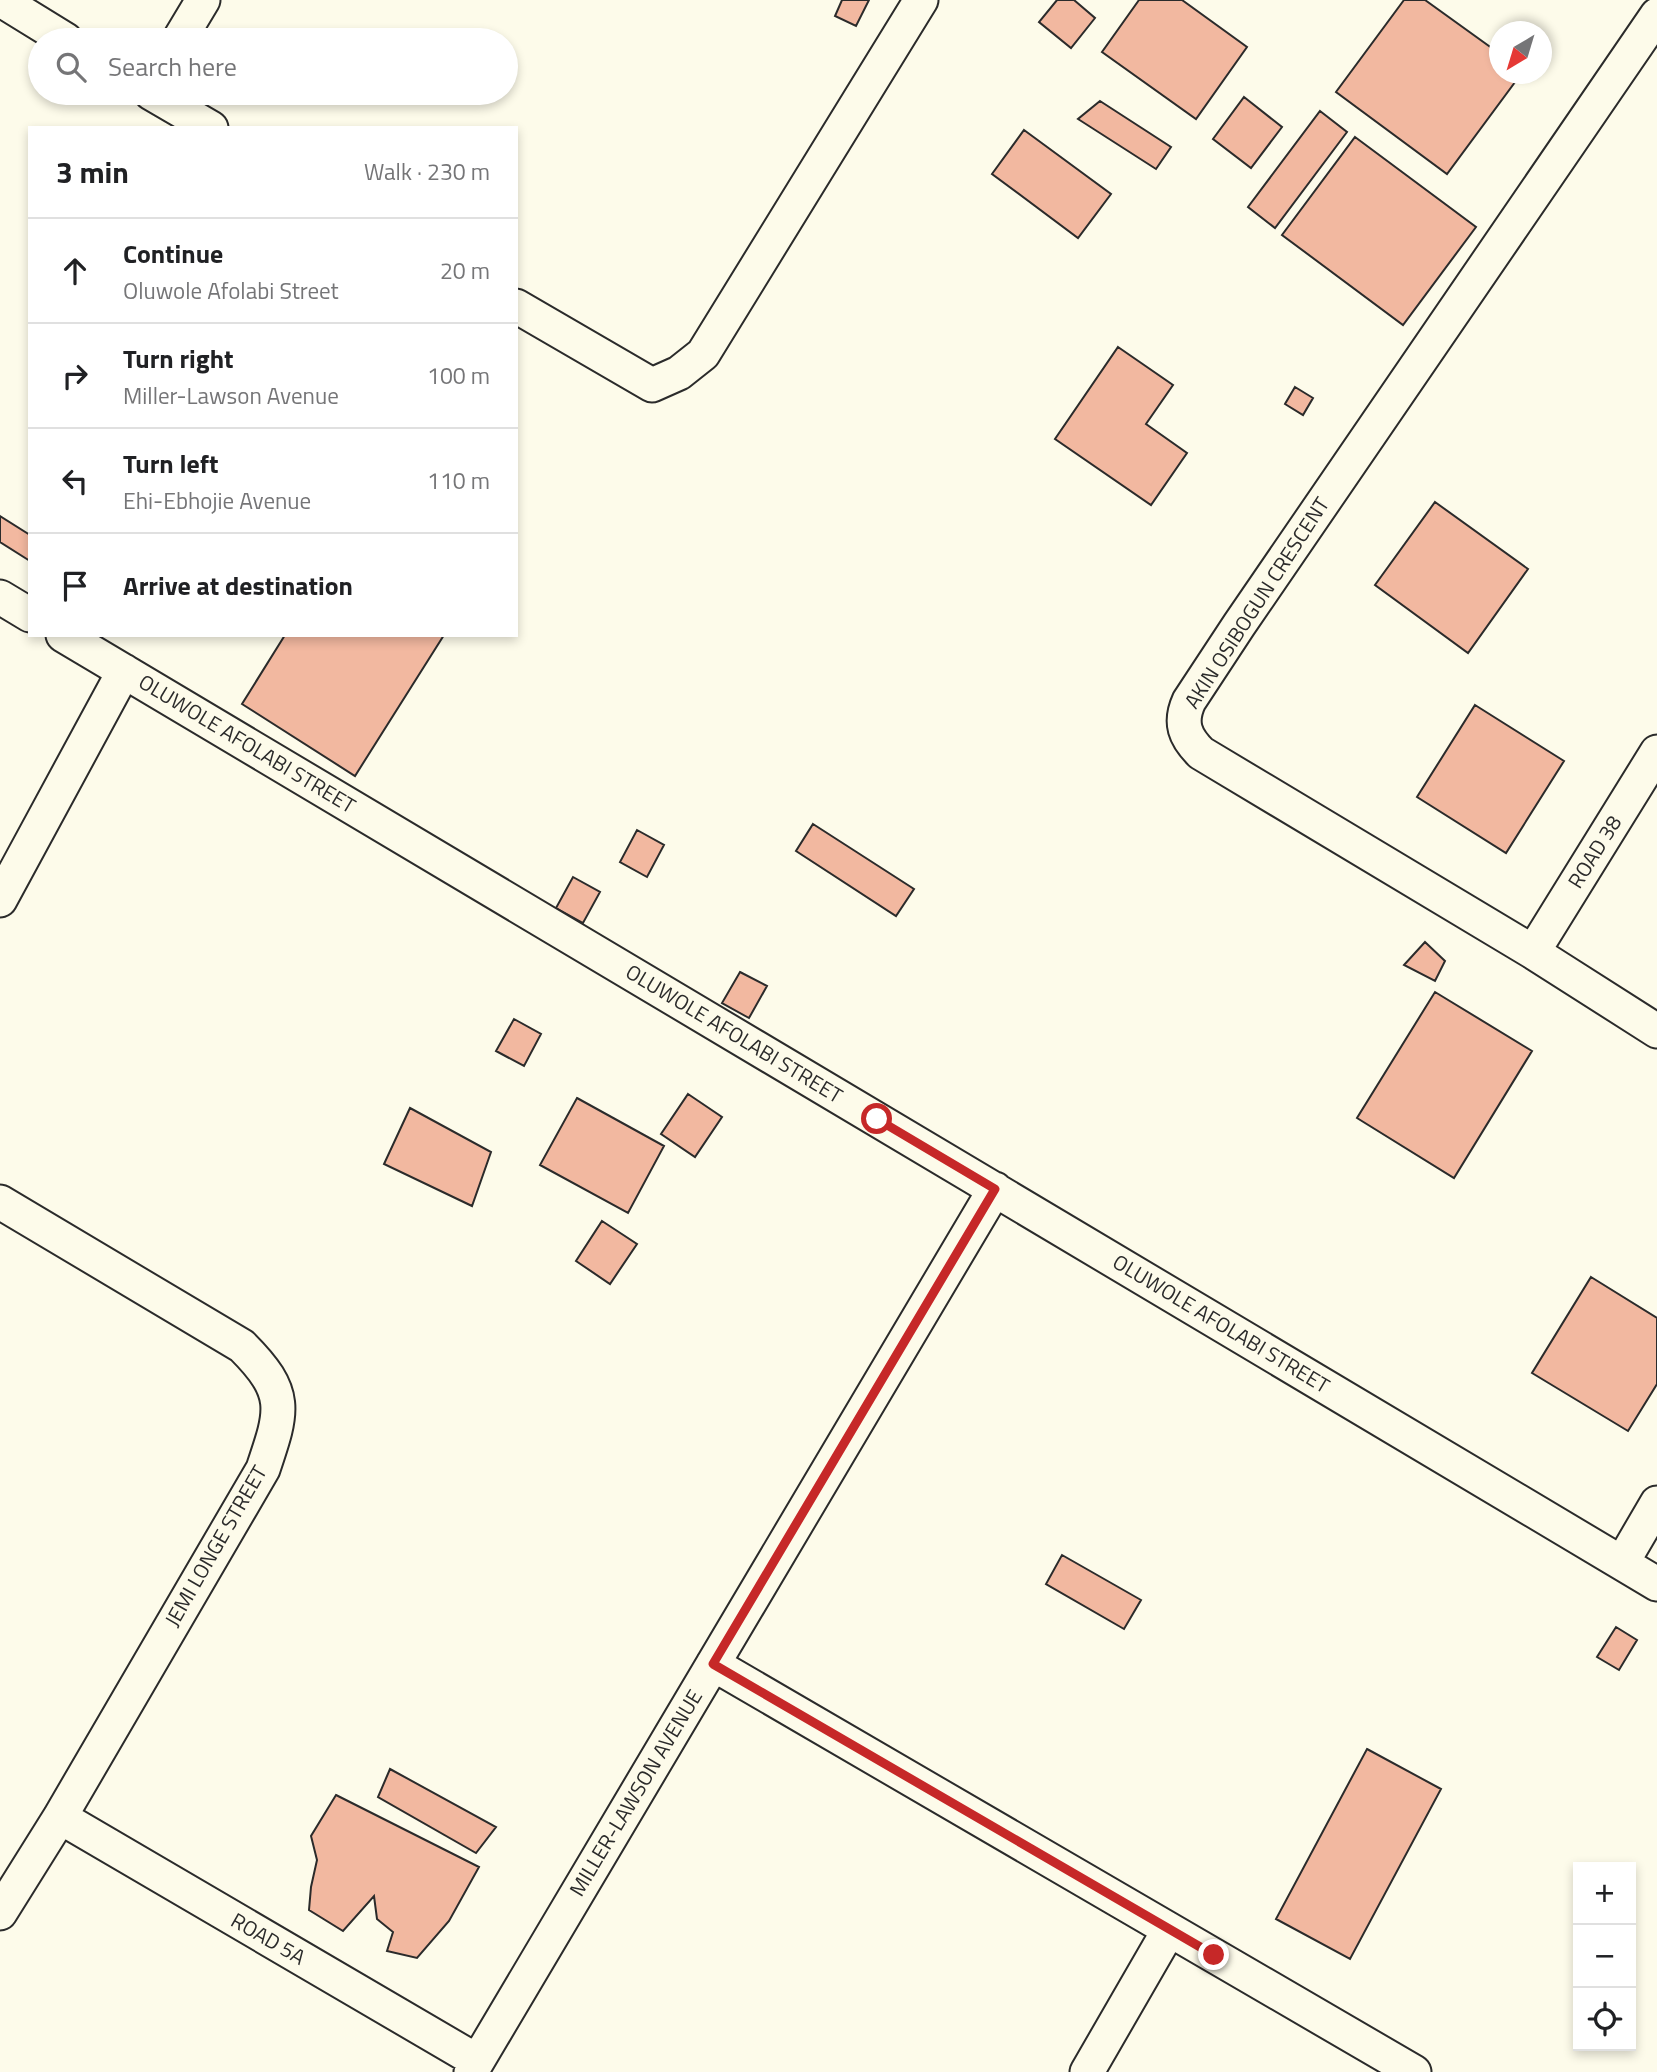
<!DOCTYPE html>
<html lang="en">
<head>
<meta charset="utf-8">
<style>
  :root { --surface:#fff; --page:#f6f6f6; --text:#202124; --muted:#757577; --line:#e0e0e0 }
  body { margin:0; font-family:"Titillium Web",sans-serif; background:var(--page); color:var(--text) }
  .controls { position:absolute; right:21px; bottom:21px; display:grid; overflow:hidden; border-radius:0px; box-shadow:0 4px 10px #0003 }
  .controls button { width:63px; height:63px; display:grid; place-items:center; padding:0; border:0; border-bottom:2px solid var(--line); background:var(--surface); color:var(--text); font:35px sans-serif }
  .compass { position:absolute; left:1489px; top:21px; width:63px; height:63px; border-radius:50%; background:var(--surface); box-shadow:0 4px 10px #0003; rotate:218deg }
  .stop { position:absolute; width:21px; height:21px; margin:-16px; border:5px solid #c62828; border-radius:50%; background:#fff }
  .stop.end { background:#c62828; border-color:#fff; box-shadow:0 2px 7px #0008 }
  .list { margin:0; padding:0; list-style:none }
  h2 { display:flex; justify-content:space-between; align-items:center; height:91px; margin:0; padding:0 28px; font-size:30px }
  h2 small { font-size:23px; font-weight:400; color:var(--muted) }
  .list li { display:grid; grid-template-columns:46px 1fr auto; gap:21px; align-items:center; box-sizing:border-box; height:105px; padding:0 28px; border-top:2px solid var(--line) }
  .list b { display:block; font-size:26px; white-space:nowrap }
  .list p { margin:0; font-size:23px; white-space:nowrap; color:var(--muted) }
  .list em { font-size:23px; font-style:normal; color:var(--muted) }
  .icon { flex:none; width:38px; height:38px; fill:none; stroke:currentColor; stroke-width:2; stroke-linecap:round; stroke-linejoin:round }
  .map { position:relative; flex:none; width:1657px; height:2072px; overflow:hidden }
  .search { position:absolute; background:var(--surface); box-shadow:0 4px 10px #0003; left:28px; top:28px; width:490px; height:77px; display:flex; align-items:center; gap:18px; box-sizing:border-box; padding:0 24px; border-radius:38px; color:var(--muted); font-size:26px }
  .panel { position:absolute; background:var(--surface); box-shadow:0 4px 10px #0003; left:28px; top:126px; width:490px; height:511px; border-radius:0px }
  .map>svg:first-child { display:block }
  .building { fill:#f2b8a0; stroke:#2b2b2b; stroke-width:2 }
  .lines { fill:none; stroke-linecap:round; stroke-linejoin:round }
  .minor-casing { stroke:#2b2b2b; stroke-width:37 }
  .minor { stroke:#fdfbea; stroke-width:33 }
  .route { stroke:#c62828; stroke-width:9 }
  .labels { text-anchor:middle; stroke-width:5; stroke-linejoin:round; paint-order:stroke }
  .street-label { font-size:21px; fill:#2b2b2b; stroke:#fdfbea }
</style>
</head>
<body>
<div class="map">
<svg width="1657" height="2072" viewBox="0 0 1657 2072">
  <rect width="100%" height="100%" fill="#fdfbea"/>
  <path class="building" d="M842 0H869L856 26 835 16Z
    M1057 0H1074L1095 18 1071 48 1039 22Z
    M1139 0H1182L1247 47 1196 119 1102 52Z
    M1404 0H1425L1500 54V74H1521L1447 174 1336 92Z
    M1244 97 1282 127 1251 168 1213 139Z
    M1100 101 1171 147 1156 169 1078 119Z
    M1320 111 1347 132 1275 228 1248 207Z
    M1024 130 1111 194 1078 238 992 174Z
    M1355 137 1476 227 1403 325 1282 235Z
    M1118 347 1173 385 1146 424 1187 453 1151 505 1055 439Z
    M1295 387 1313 398 1303 415 1285 404Z
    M1435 502 1528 569 1468 653 1375 585Z
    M0 516 30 535V561L0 542Z
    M285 635H444L355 776 242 704Z
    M1475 705 1564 761 1506 853 1417 797Z
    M813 824 914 889 896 916 796 851Z
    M637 830 664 845 647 877 620 862Z
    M573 877 600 892 583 923 556 908Z
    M1425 942 1445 961 1435 981 1404 965Z
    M740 972 767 986 749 1018 722 1003Z
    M1435 992 1532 1051 1454 1178 1357 1118Z
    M514 1019 541 1034 524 1066 496 1051Z
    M688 1094 722 1117 695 1157 661 1134Z
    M577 1098 664 1146 628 1213 540 1165Z
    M410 1108 491 1152 472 1206 384 1164Z
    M602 1221 637 1244 610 1284 576 1261Z
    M1591 1277 1657 1318V1384L1628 1431 1532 1373Z
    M1062 1555 1141 1600 1124 1629 1046 1584Z
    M1616 1627 1637 1640 1619 1670 1597 1657Z
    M1367 1749 1441 1789 1350 1959 1276 1919Z
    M390 1769 496 1827 476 1853 378 1797Z
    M336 1795 479 1867 449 1921 417 1958 387 1951 393 1932 377 1919 374 1896 343 1931 309 1910 311 1887 317 1860 311 1836Z"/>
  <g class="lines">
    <g class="minor-casing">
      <path id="minor" d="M1 0 66 40
        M1657 15 1239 625 1189 701C1179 723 1185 737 1201 753L1533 952 1657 1031
        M179 40 203 0
        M151 93 211 128
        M516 306 652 385 679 373 703 354 921 0
        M0 597 30 615
        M63 635 1657 1584
        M0 900 124 671
        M1533 952 1657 752
        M0 1202 242 1346C289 1393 283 1410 263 1469L60 1817 0 1913
        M1622 1563 1657 1503
        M713 1664 1414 2072
        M60 1817 477 2061
        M471 2072 995 1189
        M1087 2072 1169 1930"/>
    </g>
    <use href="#minor" class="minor"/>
  </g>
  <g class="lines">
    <path class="route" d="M877 1119 995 1189 713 1664 1214 1955"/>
  </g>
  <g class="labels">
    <g class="street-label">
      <text transform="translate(1257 603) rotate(-57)" y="7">AKIN OSIBOGUN CRESCENT</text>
      <text transform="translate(247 744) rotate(31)" y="7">OLUWOLE AFOLABI STREET</text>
      <text transform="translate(1595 852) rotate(-58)" y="7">ROAD 38</text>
      <text transform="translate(734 1034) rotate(31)" y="7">OLUWOLE AFOLABI STREET</text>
      <text transform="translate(1221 1324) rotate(31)" y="7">OLUWOLE AFOLABI STREET</text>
      <text transform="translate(216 1546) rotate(-60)" y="7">JEMI LONGE STREET</text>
      <text transform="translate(636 1793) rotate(-59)" y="7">MILLER-LAWSON AVENUE</text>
      <text transform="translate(268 1939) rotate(30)" y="7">ROAD 5A</text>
    </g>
  </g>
</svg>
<div class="controls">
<button>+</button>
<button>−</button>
<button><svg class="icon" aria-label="locate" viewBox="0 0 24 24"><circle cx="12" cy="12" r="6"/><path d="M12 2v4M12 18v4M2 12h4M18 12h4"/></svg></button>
</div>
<svg class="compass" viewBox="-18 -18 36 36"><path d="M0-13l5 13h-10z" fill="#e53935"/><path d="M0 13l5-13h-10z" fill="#757577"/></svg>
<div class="stop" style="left:877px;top:1119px"></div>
<div class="stop end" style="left:1214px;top:1955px"></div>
<div class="search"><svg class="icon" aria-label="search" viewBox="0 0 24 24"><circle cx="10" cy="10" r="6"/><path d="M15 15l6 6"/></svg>Search here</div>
<section class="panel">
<h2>3 min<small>Walk · 230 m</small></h2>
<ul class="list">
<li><svg class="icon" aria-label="ahead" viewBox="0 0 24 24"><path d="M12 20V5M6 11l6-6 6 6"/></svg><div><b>Continue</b><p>Oluwole Afolabi Street</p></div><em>20 m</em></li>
<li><svg class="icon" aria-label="right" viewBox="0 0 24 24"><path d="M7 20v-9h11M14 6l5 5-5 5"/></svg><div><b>Turn right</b><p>Miller-Lawson Avenue</p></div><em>100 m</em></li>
<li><svg class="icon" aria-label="left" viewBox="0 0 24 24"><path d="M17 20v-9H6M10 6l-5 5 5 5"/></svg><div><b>Turn left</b><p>Ehi-Ebhojie Avenue</p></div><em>110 m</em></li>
<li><svg class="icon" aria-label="arrive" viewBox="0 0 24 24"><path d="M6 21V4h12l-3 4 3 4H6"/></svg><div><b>Arrive at destination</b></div></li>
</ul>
</section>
</div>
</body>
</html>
